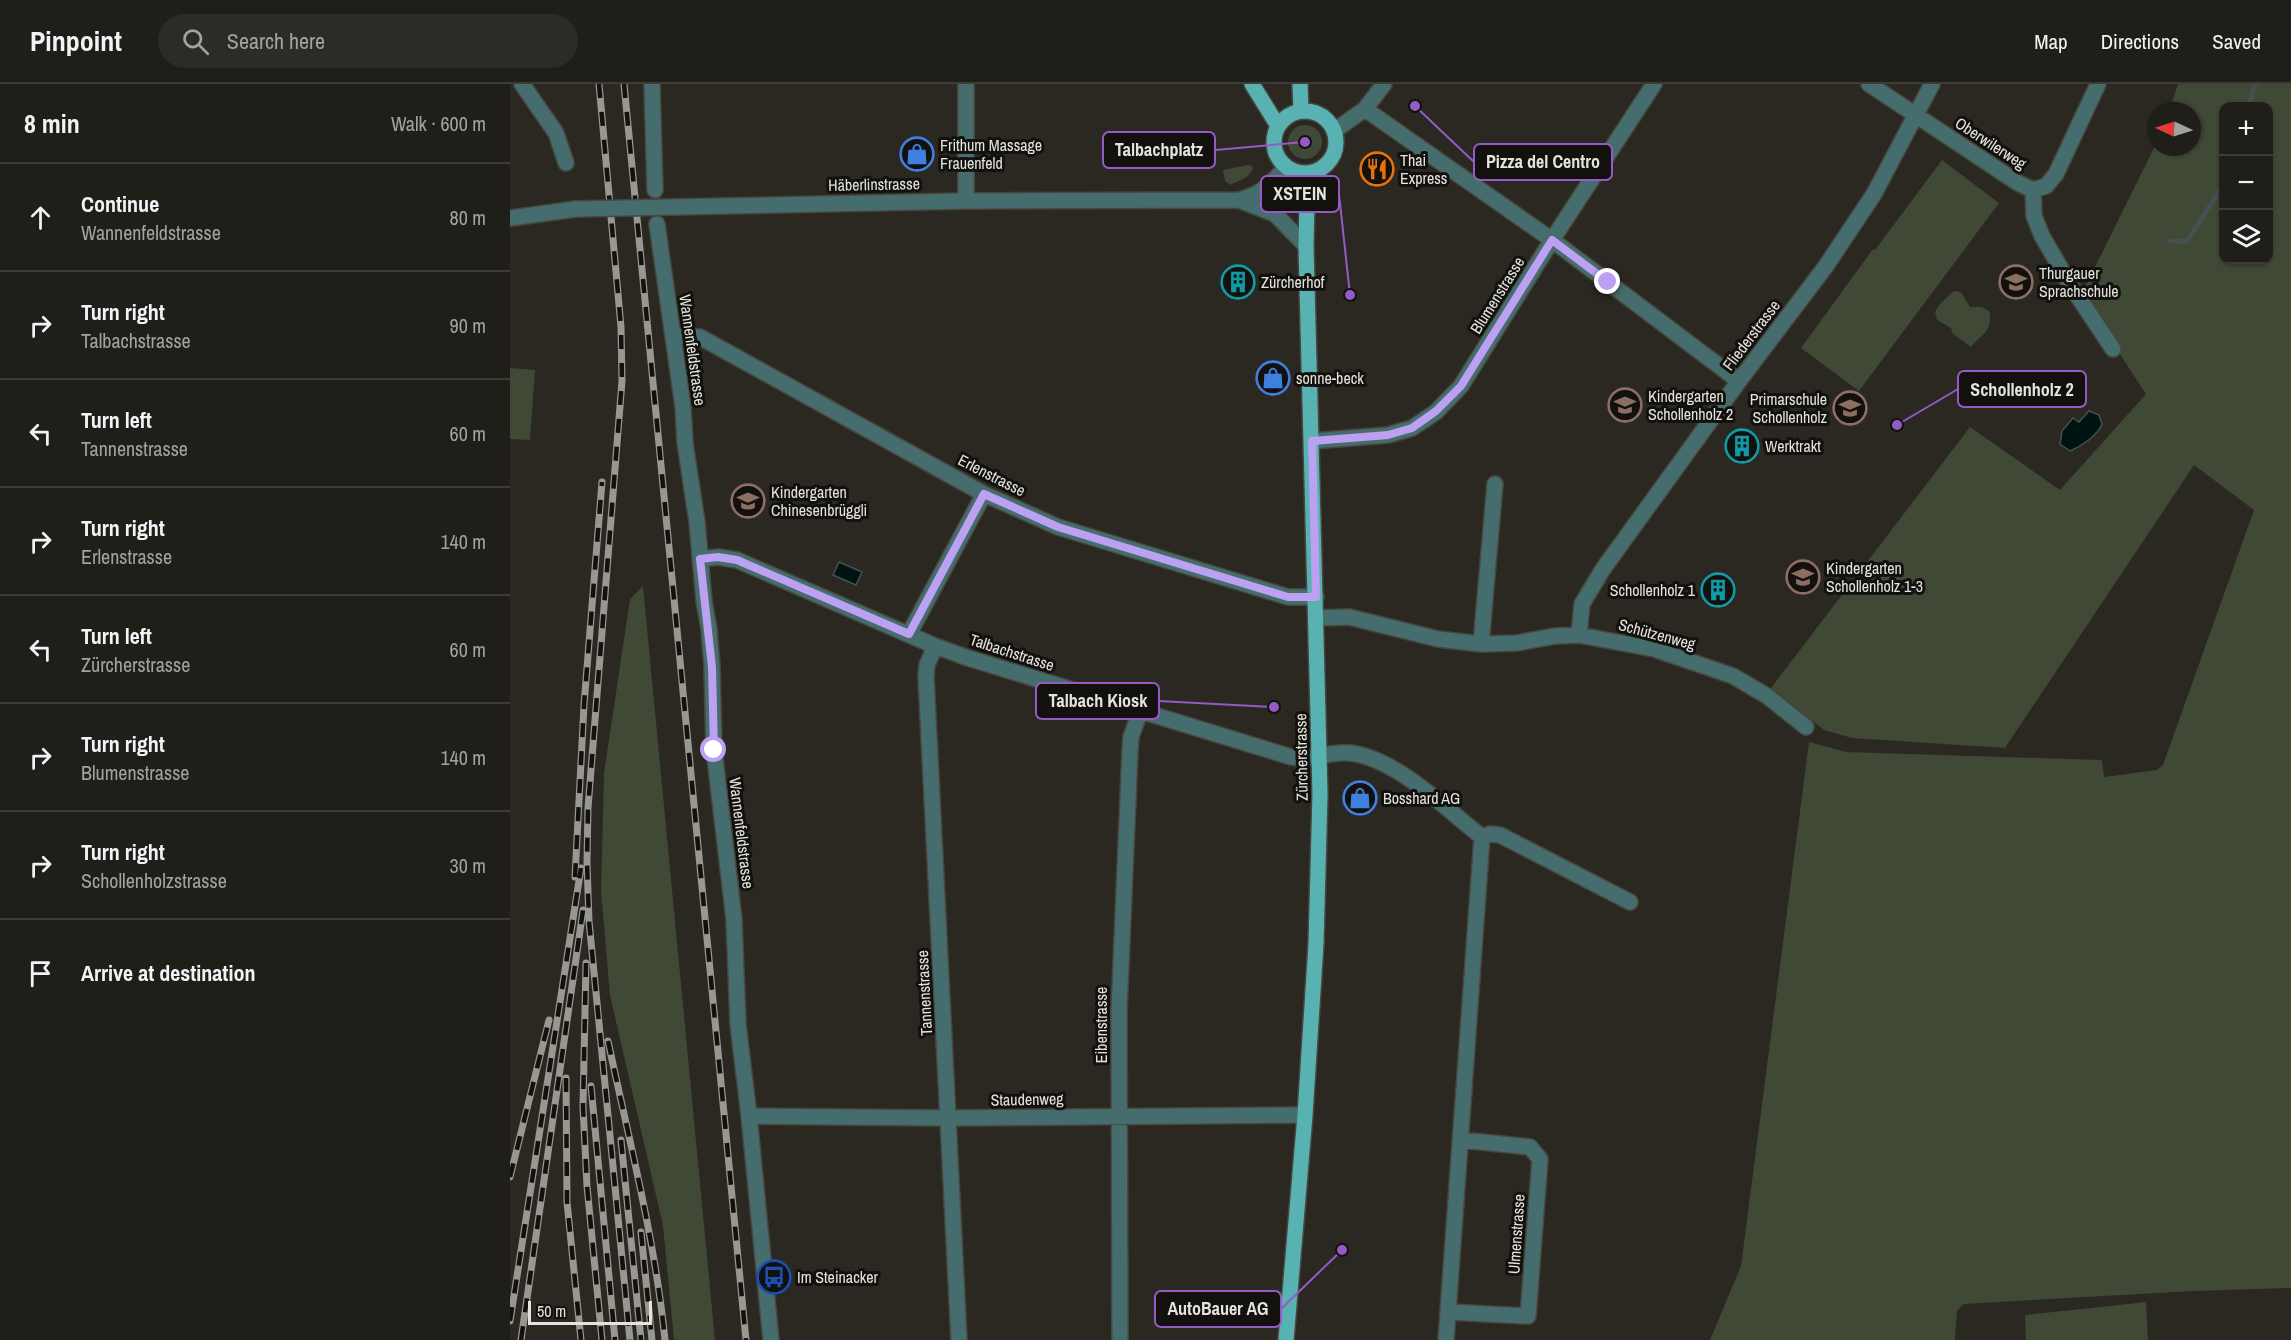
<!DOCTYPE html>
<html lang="en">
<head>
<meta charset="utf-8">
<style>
  :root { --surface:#201e18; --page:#2d2b25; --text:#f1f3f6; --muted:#a2a2a2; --line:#3d3c37 }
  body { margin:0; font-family:"Archivo Narrow",sans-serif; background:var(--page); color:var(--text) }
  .controls { position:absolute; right:18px; top:18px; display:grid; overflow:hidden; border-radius:12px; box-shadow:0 2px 4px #0004 }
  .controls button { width:54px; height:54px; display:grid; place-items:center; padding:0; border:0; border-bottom:2px solid var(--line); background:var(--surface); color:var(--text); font:30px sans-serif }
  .compass { position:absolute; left:1637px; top:18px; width:54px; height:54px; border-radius:50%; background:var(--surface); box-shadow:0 2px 4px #0004; rotate:274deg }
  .scale { position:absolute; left:18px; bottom:15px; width:124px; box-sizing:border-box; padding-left:6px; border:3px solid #e4e3de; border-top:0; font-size:16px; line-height:21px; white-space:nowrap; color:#e4e3de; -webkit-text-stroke:4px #12110d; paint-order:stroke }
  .stop { position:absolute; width:18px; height:18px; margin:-14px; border:4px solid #bca0f2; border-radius:50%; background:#fff }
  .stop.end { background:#bca0f2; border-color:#fff; box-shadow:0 2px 6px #0008 }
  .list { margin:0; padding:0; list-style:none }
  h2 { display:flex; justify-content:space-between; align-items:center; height:78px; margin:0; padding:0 24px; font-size:26px }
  h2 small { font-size:20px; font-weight:400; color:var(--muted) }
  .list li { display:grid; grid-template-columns:39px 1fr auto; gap:18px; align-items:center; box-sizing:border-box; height:108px; padding:0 24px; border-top:2px solid var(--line) }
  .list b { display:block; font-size:22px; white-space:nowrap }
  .list p { margin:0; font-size:20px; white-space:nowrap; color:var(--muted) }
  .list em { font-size:20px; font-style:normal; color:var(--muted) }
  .icon { flex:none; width:33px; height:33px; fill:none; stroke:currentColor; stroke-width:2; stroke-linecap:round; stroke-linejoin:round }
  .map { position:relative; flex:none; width:1781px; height:1256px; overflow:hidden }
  header { display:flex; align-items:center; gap:36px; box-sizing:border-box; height:84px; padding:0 30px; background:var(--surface); border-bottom:2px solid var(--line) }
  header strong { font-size:28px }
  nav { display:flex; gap:33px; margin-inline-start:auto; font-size:21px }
  .search { width:420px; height:54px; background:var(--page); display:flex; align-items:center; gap:15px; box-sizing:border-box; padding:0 21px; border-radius:33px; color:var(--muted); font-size:22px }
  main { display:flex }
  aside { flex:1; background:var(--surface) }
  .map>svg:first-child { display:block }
  .green { fill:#404836; fill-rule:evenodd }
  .water { fill:#001313; stroke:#445150; stroke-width:1.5 }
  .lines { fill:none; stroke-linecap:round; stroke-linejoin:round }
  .stream { stroke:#445150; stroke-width:5 }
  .minor-casing { stroke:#48463e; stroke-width:18 }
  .major-casing { stroke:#48463e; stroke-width:18 }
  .minor { stroke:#456d6d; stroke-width:15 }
  .major { stroke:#59b2b2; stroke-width:15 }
  .rail-casing { stroke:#989791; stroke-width:7 }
  .rail { stroke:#12110d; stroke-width:4.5; stroke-dasharray:14; stroke-linecap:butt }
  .minor-bridge-casing { stroke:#48463e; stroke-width:18; stroke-linecap:butt }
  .minor-bridge { stroke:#456d6d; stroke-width:15 }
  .route { stroke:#bca0f2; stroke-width:8 }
  .labels { text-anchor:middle; stroke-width:6; stroke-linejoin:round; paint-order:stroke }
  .street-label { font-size:16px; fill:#e4e3de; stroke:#12110d }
  .poi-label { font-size:16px; fill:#e4e3de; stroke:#12110d; text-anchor:start }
  .leader { fill:none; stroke:#955ac7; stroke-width:2 }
  .callout-dot { fill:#955ac7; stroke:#12110d; stroke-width:2 }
  .callout { fill:#12110d; stroke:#955ac7; stroke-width:2 }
  .callout-label { font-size:18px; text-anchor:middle; font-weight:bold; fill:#e4e3de }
</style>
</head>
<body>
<header>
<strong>Pinpoint</strong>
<div class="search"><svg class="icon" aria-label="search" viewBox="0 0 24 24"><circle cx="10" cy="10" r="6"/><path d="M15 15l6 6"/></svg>Search here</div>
<nav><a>Map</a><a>Directions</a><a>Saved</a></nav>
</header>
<main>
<aside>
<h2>8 min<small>Walk · 600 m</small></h2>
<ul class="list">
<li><svg class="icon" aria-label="ahead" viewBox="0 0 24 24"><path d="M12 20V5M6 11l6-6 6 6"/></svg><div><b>Continue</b><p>Wannenfeldstrasse</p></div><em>80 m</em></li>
<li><svg class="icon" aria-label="right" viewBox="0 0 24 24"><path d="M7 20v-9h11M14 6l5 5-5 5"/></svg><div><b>Turn right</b><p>Talbachstrasse</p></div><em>90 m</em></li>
<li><svg class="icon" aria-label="left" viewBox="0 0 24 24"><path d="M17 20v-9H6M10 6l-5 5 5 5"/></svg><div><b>Turn left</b><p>Tannenstrasse</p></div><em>60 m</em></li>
<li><svg class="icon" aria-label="right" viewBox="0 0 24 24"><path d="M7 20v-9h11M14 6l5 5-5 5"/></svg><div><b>Turn right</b><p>Erlenstrasse</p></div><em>140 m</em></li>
<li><svg class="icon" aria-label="left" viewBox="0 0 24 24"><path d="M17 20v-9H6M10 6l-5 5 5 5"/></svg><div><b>Turn left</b><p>Zürcherstrasse</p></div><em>60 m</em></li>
<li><svg class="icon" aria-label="right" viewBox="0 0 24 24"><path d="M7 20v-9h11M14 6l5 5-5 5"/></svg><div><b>Turn right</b><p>Blumenstrasse</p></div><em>140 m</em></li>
<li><svg class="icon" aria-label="right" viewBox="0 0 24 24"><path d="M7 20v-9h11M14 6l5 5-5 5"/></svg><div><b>Turn right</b><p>Schollenholzstrasse</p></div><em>30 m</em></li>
<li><svg class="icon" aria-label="arrive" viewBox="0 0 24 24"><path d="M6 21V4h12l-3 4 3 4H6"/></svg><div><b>Arrive at destination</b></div></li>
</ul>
</aside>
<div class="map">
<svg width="1781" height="1256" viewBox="0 0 1781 1256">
  <rect width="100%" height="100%" fill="#2a2820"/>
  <path class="green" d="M1668 0H1781V1204L1684 1207 1453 1220 1447 1227 1445 1256H1200L1231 1182 1299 658 1336 668 1592 676 1594 693 1647 686 1653 681 1744 426 1684 381 1495 664 1342 654 1314 646 1261 604 1460 343 1550 406 1636 310 1571 211 1646 60V63H1682V27H1659ZM1714 22H1758V176H1714Z
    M778 58a17 17 0 1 1 34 0a17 17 0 1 1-34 0Z
    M1432 76 1489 119 1349 307 1291 264 1363 165 1365 166Z
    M737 81 742 82 743 85 737 93 720 101 715 97 713 86Z
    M1444 207 1451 208 1460 223H1472L1480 228C1481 250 1473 248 1461 263L1443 250 1441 244 1427 236 1425 228 1430 220Z
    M0 284 25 286 20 356 0 355Z
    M133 502 205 1256H164L153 1142 100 911 91 807 94 689 120 515Z
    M1636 1218 1638 1256H1516L1515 1231Z"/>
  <path class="water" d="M1579 327 1589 331 1592 340C1588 351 1572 362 1560 367L1550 360 1552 347 1563 334 1569 338Z
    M329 478 352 488 346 501 323 491Z"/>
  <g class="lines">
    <path class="stream" d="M1739 22 1745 0
      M1660 157H1677L1714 100"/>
    <g class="minor-casing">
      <path id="minor" d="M12 0 46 49 56 79
        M142 0 145 106
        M456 0V117
        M1359 0 1508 99 1523 106
        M855 25 1042 156 1229 297
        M824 47 855 25 874 0
        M1523 106 1524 132 1532 152 1561 202 1603 265
        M1523 106 1536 102 1546 90 1588 0
        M729 116 765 130 796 162
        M163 123 456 117 729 116C753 110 760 100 776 83
        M0 134 66 125
        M147 140 173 323 175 359 187 438 194 517 199 545 202 583 204 666 224 835 228 940 239 1032 261 1256
        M163 252 190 253 474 410 548 443 778 513H806
        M802 357 878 351 902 344 926 328 951 302 1042 156 1144 0
        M190 475 208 473 227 476 425 562 458 574 781 673C802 677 819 667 840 669 886 674 936 725 972 753
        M806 534 839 533 928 555 971 560 1007 559 1045 552 1069 551 1144 565 1223 592 1257 612 1296 643
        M399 550 474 410
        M1069 551 1072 520 1093 485 1229 297 1316 182 1364 110 1422 0
        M971 560 985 400
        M425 562 417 581 416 593 449 1256
        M972 753 980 750 990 751 1120 818
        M239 1032 438 1034 795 1031
        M938 1228 1018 1232 1030 1075 1020 1063 952 1056
        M610 1256 609 927 620 667 621 653 630 628
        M936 1256 972 753"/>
    </g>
    <g class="major-casing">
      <path id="major" d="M742 0 768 42
        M790 0 791 27
        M764 58a31 31 0 1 1 62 0a31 31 0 1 1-62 0Z
        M776 1256 795 1031 806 860 810 710 796 162 797 118 801 89"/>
    </g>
    <use href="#minor" class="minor"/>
    <use href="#major" class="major"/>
    <g class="rail-casing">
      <path id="rail" d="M89 0 111 243 112 297 78 724 77 778 79 837 120 1256
        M114 0 236 1256
        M65 793 74 621 92 398
        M76 879 73 1023 77 1102 92 1256
        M98 957C119 1056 145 1155 155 1256
        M56 994 57 1118 71 1256
        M81 1002 105 1256
        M111 1056 131 1256
        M0 1093 39 936
        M131 1148 142 1256
        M0 1237 71 784
        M11 1256 73 826"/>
    </g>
    <use href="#rail" class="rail"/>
    <g class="minor-bridge-casing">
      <path id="minor-bridge" d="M66 125 163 123"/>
    </g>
    <use href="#minor-bridge" class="minor-bridge"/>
  </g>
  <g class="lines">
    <path class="route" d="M204 666 202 583 190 475 208 473 227 476 399 550 474 410 548 443 778 513H806L802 357 878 351 902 344 926 327 951 302 1042 156 1098 198"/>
  </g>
  <defs>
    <g id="shop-ring" transform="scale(1.725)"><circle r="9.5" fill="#12110d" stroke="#3f7fe0" stroke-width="1.5"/><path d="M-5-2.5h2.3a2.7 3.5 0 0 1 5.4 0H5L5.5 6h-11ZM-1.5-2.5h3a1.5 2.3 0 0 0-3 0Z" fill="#3f7fe0"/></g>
    <g id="restaurant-ring" transform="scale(1.725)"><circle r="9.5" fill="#12110d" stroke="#e8710a" stroke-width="1.5"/><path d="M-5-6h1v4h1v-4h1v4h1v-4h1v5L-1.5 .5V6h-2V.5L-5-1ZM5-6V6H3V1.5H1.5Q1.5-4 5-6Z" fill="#e8710a"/></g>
    <g id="building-ring" transform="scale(1.725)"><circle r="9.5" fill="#12110d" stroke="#0f9aa8" stroke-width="1.5"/><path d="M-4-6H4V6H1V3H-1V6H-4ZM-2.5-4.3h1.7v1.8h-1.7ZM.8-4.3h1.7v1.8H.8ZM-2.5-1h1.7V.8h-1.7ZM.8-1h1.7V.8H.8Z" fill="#0f9aa8"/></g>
    <g id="school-ring" transform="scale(1.725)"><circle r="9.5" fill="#12110d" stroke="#8d6e63" stroke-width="1.5"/><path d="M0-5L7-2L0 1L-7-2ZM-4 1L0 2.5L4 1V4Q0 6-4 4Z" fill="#8d6e63"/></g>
    <g id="bus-ring" transform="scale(1.725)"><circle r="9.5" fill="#12110d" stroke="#1a4fb4" stroke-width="1.5"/><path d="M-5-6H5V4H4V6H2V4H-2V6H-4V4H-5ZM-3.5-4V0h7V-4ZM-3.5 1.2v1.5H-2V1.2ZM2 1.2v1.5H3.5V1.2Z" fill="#1a4fb4"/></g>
  </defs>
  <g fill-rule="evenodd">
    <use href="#shop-ring" x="407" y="70"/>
    <use href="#restaurant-ring" x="867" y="85"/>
    <use href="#building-ring" x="728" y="198"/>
    <use href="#school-ring" x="1506" y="198"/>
    <use href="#shop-ring" x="763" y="294"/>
    <use href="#school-ring" x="1115" y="321"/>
    <use href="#school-ring" x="1340" y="324"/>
    <use href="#building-ring" x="1232" y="362"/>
    <use href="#school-ring" x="238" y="417"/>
    <use href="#school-ring" x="1293" y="493"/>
    <use href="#building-ring" x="1208" y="506"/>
    <use href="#shop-ring" x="850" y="714"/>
    <use href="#bus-ring" x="264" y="1193"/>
  </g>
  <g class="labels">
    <g class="street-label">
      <text transform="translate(1481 59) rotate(33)" y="6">Oberwilerweg</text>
      <text transform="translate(364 100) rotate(-1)" y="6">Häberlinstrasse</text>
      <text transform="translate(987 211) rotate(-58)" y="6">Blumenstrasse</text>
      <text transform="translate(1241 251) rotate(-53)" y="6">Fliederstrasse</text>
      <text transform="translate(183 266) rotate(82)" y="6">Wannenfeldstrasse</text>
      <text transform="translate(482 391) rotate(27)" y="6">Erlenstrasse</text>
      <text transform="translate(1147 550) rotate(15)" y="6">Schützenweg</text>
      <text transform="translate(502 568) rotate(18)" y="6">Talbachstrasse</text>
      <text transform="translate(791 673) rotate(-91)" y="6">Zürcherstrasse</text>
      <text transform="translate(232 749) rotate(83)" y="6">Wannenfeldstrasse</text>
      <text transform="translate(414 909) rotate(-93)" y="6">Tannenstrasse</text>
      <text transform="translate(591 941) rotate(-90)" y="6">Eibenstrasse</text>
      <text transform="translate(517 1015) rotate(-1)" y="6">Staudenweg</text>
      <text transform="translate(1006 1150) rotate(-86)" y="6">Ulmenstrasse</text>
    </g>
    <g class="poi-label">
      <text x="430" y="67">Frithum Massage<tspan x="430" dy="18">Frauenfeld</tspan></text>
      <text x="890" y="82">Thai<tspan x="890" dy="18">Express</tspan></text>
      <text x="1529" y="195">Thurgauer<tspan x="1529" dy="18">Sprachschule</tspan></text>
      <text x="751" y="204">Zürcherhof</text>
      <text x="786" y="300">sonne-beck</text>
      <text x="1138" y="318">Kindergarten<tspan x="1138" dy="18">Schollenholz 2</tspan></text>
      <text x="1317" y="321" text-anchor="end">Primarschule<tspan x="1317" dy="18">Schollenholz</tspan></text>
      <text x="1255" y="368">Werktrakt</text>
      <text x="261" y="414">Kindergarten<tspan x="261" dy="18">Chinesenbrüggli</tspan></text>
      <text x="1316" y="490">Kindergarten<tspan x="1316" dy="18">Schollenholz 1-3</tspan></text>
      <text x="1185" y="512" text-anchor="end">Schollenholz 1</text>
      <text x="873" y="720">Bosshard AG</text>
      <text x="287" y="1199">Im Steinacker</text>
    </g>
  </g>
  <path class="leader" d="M795 58L705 66M905 22L964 78M840 211L829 110M1387 341L1448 305M764 623L649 617M832 1166L771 1225"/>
  <g class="callout-dot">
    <circle cx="795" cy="58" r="6"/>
    <circle cx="905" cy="22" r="6"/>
    <circle cx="840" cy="211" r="6"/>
    <circle cx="1387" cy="341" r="6"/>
    <circle cx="764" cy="623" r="6"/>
    <circle cx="832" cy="1166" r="6"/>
  </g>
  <g class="callout">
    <rect x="593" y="48" width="112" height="36" rx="6"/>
    <rect x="964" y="60" width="138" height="36" rx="6"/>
    <rect x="751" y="92" width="78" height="36" rx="6"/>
    <rect x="1448" y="287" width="128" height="36" rx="6"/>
    <rect x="526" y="599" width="123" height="36" rx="6"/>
    <rect x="645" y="1207" width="126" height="36" rx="6"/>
  </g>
  <g class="callout-label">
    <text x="649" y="72">Talbachplatz</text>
    <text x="1033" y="84">Pizza del Centro</text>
    <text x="790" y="116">XSTEIN</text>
    <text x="1512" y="312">Schollenholz 2</text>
    <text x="588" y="623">Talbach Kiosk</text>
    <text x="708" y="1231">AutoBauer AG</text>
  </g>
</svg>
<div class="controls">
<button>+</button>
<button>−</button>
<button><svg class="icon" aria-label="layers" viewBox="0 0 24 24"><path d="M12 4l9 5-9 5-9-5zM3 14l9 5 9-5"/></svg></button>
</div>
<svg class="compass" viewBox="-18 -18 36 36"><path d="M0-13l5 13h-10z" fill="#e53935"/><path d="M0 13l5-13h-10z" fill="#a2a2a2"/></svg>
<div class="scale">50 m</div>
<div class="stop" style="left:204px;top:666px"></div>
<div class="stop end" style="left:1098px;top:198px"></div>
</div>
</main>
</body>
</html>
